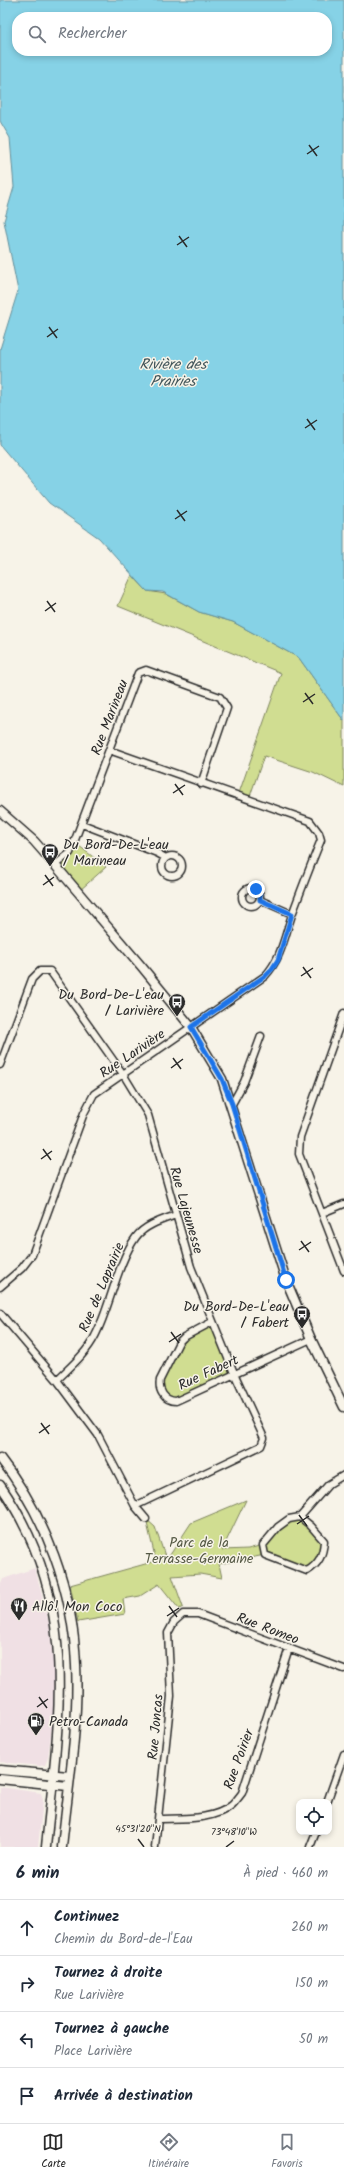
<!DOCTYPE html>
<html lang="fr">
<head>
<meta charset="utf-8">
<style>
  :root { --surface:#fff; --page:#f6f6f7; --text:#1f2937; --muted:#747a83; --line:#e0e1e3; --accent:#2b2b2b }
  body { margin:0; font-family:Kalam,sans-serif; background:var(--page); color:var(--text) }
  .controls { position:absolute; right:12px; bottom:12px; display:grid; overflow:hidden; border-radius:8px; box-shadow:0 2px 6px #0003 }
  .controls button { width:36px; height:36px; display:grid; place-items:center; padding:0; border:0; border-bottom:1px solid var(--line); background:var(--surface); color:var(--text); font:20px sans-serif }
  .stop { position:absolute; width:12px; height:12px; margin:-9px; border:3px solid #1a73e8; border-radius:50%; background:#fff }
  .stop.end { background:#1a73e8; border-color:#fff; box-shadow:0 1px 4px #0008 }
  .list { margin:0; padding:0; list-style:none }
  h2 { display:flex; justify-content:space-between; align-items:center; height:52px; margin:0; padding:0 16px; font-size:17px }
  h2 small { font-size:13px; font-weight:400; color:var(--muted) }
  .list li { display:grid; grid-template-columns:26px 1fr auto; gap:12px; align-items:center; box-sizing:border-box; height:56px; padding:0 16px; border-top:1px solid var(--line) }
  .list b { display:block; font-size:15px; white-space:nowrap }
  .list p { margin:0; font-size:13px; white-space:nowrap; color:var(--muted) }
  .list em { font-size:13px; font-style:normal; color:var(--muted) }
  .icon { flex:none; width:22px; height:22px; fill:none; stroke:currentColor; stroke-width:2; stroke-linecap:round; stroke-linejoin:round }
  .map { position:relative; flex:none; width:344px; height:1847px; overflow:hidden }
  .search { position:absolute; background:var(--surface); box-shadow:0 2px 6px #0003; left:12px; right:12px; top:12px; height:44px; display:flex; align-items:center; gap:10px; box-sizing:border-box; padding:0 14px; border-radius:16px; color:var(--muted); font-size:15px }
  .sheet { height:276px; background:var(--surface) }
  nav { display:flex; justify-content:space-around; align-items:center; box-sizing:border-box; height:56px; border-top:1px solid var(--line); background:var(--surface); font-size:11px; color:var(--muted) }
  nav a { display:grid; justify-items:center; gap:2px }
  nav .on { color:var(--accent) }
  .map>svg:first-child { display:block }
  .built { fill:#f0e0e4 }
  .green { fill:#d0dd91; stroke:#7e845e }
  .water { fill:#86d2e6; stroke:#628f9b; fill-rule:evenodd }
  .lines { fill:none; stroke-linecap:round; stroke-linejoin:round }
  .minor-casing { stroke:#2b2b2b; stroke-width:9 }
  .tertiary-casing { stroke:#2b2b2b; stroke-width:11 }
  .minor { stroke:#f7f3e8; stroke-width:6 }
  .tertiary { stroke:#f7f3e8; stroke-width:8 }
  .route { stroke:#1a73e8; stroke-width:5 }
  .ticks { fill:none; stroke:#2b2b2b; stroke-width:1.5 }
  .labels { text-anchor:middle; stroke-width:3; stroke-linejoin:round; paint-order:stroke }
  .street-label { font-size:14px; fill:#2b2b2b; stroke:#f7f3e8 }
  .poi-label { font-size:14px; fill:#2b2b2b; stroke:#f7f3e8; text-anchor:start }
  .park-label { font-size:14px; fill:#545844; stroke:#f7f3e8 }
  .water-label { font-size:15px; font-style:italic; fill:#42555a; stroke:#f7f3e8 }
  .ticks-label { font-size:10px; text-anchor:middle; fill:#2b2b2b; stroke:#f7f3e8; stroke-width:3; stroke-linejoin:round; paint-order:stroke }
</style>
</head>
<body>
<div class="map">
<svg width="344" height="1847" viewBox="0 0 344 1847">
  <rect width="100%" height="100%" fill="#f7f3e8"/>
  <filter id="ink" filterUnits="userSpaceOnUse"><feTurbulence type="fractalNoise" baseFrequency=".025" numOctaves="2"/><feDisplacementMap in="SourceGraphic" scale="8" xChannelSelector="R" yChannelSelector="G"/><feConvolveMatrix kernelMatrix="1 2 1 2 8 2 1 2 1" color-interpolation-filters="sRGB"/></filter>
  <g filter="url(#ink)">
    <path class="built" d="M35 1568 50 1627 56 1695 48 1758 45 1765 40 1766 0 1762V1586L3 1579Z
      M0 1787 41 1793 43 1800 38 1847H0Z"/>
    <path class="green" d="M132 575 147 591 166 594 199 612 233 622 299 658 344 721V787L313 772 264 756 249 799 238 796 281 673 118 606Z
      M74 842 106 867 79 891 55 865 70 853Z
      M212 1322 234 1373 176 1401 165 1398 160 1380 179 1342Z
      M246 1500 222 1550 248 1549 263 1545 278 1527 300 1517 324 1541 323 1554 307 1571 265 1555 219 1564 222 1578 200 1574 172 1576 183 1607 179 1609 159 1584 140 1596 123 1599 125 1614 78 1622 70 1585 156 1561 146 1519 155 1527 165 1556 168 1558 191 1523Z"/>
    <path class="water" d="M0 0H344V721L299 658 233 622 199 612 163 592 147 591 99 538 49 503 0 445V349L18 291 4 221 14 187 10 138 0 121ZM17 17H327V51H17Z"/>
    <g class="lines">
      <g class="minor-casing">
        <path id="minor" d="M82 824 157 853 166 858
          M162 866a10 10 0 1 1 20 0a10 10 0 1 1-20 0Z
          M55 865 70 853 138 673 146 670 220 697 227 708 201 784
          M242 897a9 9 0 1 1 18 0a9 9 0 1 1-18 0Z
          M260 900 292 914
          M344 1013 300 1137 299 1154 344 1271
          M0 1065 32 979 40 971H50L123 1074 148 1115 191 1267 234 1373 264 1438 261 1446 135 1506 98 1435 57 1380 0 1313
          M232 1104 244 1082 261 1036
          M322 1213 344 1204
          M0 1287 22 1268 32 1255 84 1113 94 1094 265 976C282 958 285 934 293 912 302 888 311 864 321 840L319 833 310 821 109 750
          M212 1322 184 1337 179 1342 160 1380C158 1390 164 1401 176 1401L311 1339
          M57 1380C70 1367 86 1354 95 1336 110 1308 117 1263 136 1237 145 1225 162 1220 176 1215
          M135 1506 146 1519
          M300 1517 311 1526 324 1541C323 1555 319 1564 307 1571L265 1555 263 1545 278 1527 289 1519 300 1517 329 1484 344 1475
          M327 1802 344 1754
          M158 1819C181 1818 213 1821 232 1805 235 1802 239 1797 242 1793L289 1648
          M155 1847 171 1696 168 1633 174 1622 183 1614H198L344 1669
          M310 1847 316 1832"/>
      </g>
      <g class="tertiary-casing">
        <path id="tertiary" d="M0 811 34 841 55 865 142 967 191 1027 222 1079 286 1280 311 1339 344 1407
          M0 1458C46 1517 73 1590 76 1665 79 1725 68 1787 62 1847
          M0 1485C81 1601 59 1716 46 1847
          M0 1770 69 1776
          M0 1779 68 1786"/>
      </g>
      <use href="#minor" class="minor"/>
      <use href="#tertiary" class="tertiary"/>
    </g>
  </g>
  <g class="lines" filter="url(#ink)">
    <path class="route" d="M256 889 260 894V900L292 914 278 960 272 969 265 976 191 1027 222 1079 232 1104 286 1280"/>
  </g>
  <path class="ticks" d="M309 145 317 156M307 154 319 146M179 236 187 247M177 245 189 237M49 327 57 338M47 337 58 329M307 419 315 430M305 428 317 420M177 510 185 521M175 519 187 511M47 601 55 612M45 611 56 603M305 693 313 704M303 702 315 694M175 784 183 795M173 793 185 785M45 875 53 886M43 885 54 877M303 967 311 978M301 976 313 968M173 1058 181 1069M171 1068 183 1059M43 1149 51 1160M41 1159 52 1151M301 1241 309 1252M299 1250 311 1242M171 1332 179 1343M169 1342 181 1334M41 1423 49 1434M39 1433 50 1425M299 1515 307 1526M297 1524 309 1516M169 1606 177 1617M167 1616 179 1608M39 1697 47 1708M37 1707 48 1699M138 1839 144 1847M226 1847 234 1841"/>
  <defs>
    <g id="bus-pin" transform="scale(0.9)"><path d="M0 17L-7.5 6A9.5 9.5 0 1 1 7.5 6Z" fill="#2b2b2b" stroke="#f7f3e8"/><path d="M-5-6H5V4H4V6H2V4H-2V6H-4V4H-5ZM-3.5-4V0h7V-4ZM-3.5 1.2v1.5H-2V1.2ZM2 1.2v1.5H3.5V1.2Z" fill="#fff"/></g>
    <g id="restaurant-pin" transform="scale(0.9)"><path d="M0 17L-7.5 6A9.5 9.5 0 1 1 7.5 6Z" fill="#2b2b2b" stroke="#f7f3e8"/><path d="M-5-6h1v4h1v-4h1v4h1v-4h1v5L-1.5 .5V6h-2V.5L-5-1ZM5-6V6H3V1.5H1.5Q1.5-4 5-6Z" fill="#fff"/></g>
    <g id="fuel-pin" transform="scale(0.9)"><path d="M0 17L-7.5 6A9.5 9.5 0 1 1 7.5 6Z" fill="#2b2b2b" stroke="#f7f3e8"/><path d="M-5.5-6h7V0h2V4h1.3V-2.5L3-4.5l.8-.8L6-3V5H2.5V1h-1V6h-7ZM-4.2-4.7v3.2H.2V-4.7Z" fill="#fff"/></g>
  </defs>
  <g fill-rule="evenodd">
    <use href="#bus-pin" x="50" y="852"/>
    <use href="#bus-pin" x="177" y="1002"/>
    <use href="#bus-pin" x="302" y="1314"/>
    <use href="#restaurant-pin" x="19" y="1606"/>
    <use href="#fuel-pin" x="36" y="1721"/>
  </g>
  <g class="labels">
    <g class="street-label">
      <text transform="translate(109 717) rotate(-69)" y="5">Rue Marineau</text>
      <text transform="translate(132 1053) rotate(-34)" y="5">Rue Larivière</text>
      <text transform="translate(187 1210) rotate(74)" y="5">Rue Lajeunesse</text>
      <text transform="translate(101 1287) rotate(-67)" y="5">Rue de Laprairie</text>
      <text transform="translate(208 1372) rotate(-25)" y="5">Rue Fabert</text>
      <text transform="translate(268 1628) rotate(21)" y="5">Rue Romeo</text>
      <text transform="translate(155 1727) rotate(-85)" y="5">Rue Joncas</text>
      <text transform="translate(238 1759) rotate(-70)" y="5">Rue Poirier</text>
    </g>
    <g class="poi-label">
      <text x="63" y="849">Du Bord-De-L'eau<tspan x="63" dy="16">/ Marineau</tspan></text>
      <text x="164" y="999" text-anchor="end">Du Bord-De-L'eau<tspan x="164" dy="16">/ Larivière</tspan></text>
      <text x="289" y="1311" text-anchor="end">Du Bord-De-L'eau<tspan x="289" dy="16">/ Fabert</tspan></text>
      <text x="32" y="1611">Allô! Mon Coco</text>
      <text x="49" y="1726">Petro-Canada</text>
    </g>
    <g class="park-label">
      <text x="199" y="1547">Parc de la<tspan x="199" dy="16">Terrasse-Germaine</tspan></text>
    </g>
    <g class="water-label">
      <text x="173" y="369">Rivière des<tspan x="173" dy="17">Prairies</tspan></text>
    </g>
  </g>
  <g class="ticks-label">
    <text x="138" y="1832">45°31'20"N</text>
    <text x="234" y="1835">73°48'10"W</text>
  </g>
</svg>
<div class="controls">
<button><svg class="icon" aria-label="locate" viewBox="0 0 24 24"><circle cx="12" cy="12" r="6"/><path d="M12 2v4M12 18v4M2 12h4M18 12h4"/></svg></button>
</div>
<div class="stop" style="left:286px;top:1280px"></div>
<div class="stop end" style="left:256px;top:889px"></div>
<div class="search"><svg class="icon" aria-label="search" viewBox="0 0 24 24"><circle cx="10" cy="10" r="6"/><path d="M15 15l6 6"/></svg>Rechercher</div>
</div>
<section class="sheet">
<h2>6 min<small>À pied · 460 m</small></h2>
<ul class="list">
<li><svg class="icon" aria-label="ahead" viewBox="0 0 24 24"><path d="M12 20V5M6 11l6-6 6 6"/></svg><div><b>Continuez</b><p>Chemin du Bord-de-l'Eau</p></div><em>260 m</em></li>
<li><svg class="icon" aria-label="right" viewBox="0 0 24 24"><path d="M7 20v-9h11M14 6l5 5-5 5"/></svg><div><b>Tournez à droite</b><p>Rue Larivière</p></div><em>150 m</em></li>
<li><svg class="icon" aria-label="left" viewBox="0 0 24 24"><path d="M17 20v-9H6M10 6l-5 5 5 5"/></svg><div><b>Tournez à gauche</b><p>Place Larivière</p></div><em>50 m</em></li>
<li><svg class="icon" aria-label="arrive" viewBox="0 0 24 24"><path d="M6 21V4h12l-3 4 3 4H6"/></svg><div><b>Arrivée à destination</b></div></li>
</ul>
</section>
<nav>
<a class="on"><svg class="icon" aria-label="map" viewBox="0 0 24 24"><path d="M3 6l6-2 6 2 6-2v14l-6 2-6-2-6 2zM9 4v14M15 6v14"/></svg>Carte</a>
<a><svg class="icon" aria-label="directions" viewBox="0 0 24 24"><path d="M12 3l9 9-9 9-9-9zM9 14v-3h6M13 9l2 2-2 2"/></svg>Itinéraire</a>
<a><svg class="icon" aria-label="saved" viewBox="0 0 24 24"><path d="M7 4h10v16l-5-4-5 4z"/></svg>Favoris</a>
</nav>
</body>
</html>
